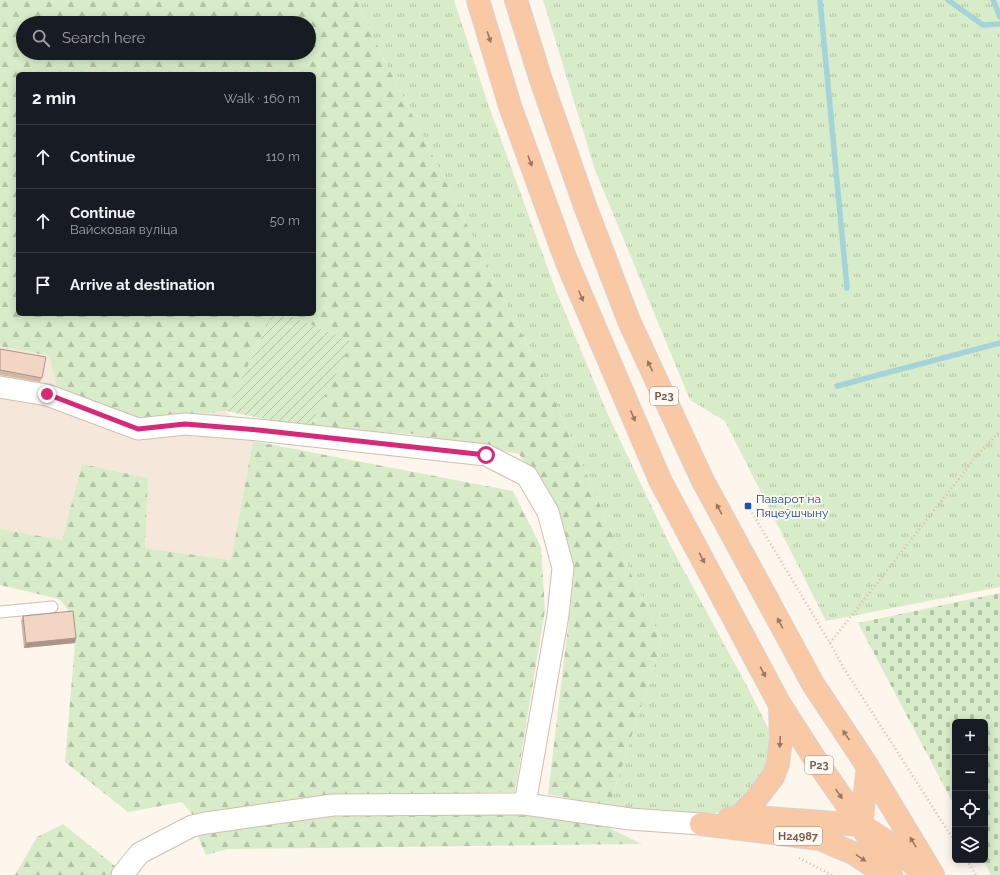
<!DOCTYPE html>
<html lang="en">
<head>
<meta charset="utf-8">
<style>
  :root { --surface:#171b24; --page:#20242c; --text:#f1f3f6; --muted:#9ea1a6; --line:#363941 }
  body { margin:0; font-family:Raleway,sans-serif; background:var(--page); color:var(--text) }
  .controls { position:absolute; right:12px; bottom:12px; display:grid; overflow:hidden; border-radius:6px; box-shadow:0 2px 10px #0003 }
  .controls button { width:36px; height:36px; display:grid; place-items:center; padding:0; border:0; border-bottom:1px solid var(--line); background:var(--surface); color:var(--text); font:20px sans-serif }
  .stop { position:absolute; width:12px; height:12px; margin:-9px; border:3px solid #db2777; border-radius:50%; background:#fff }
  .stop.end { background:#db2777; border-color:#fff; box-shadow:0 1px 4px #0008 }
  .list { margin:0; padding:0; list-style:none }
  h2 { display:flex; justify-content:space-between; align-items:center; height:52px; margin:0; padding:0 16px; font-size:17px }
  h2 small { font-size:13px; font-weight:400; color:var(--muted) }
  .list li { display:grid; grid-template-columns:26px 1fr auto; gap:12px; align-items:center; box-sizing:border-box; height:64px; padding:0 16px; border-top:1px solid var(--line) }
  .list b { display:block; font-size:15px; white-space:nowrap }
  .list p { margin:0; font-size:13px; white-space:nowrap; color:var(--muted) }
  .list em { font-size:13px; font-style:normal; color:var(--muted) }
  .icon { flex:none; width:22px; height:22px; fill:none; stroke:currentColor; stroke-width:2; stroke-linecap:round; stroke-linejoin:round }
  .map { position:relative; flex:none; width:1000px; height:875px; overflow:hidden }
  .search { position:absolute; background:var(--surface); box-shadow:0 2px 10px #0003; left:16px; top:16px; width:300px; height:44px; display:flex; align-items:center; gap:10px; box-sizing:border-box; padding:0 14px; border-radius:22px; color:var(--muted); font-size:15px }
  .panel { position:absolute; background:var(--surface); box-shadow:0 2px 10px #0003; left:16px; top:72px; width:300px; height:244px; border-radius:6px }
  .map>svg:first-child { display:block }
  .residential { fill:#f5e8da }
  .grass { fill:url(#grass-tufts) }
  .forest { fill:url(#forest-firs); fill-rule:evenodd }
  .cemetery { fill:url(#cemetery-stones) }
  .garden { fill:url(#garden-furrows) }
  .lines { fill:none; stroke-linecap:round; stroke-linejoin:round }
  .stream { stroke:#a5d3da; stroke-width:5.5 }
  .service-casing { stroke:#d1beb0; stroke-width:13 }
  .minor-casing { stroke:#d1beb0; stroke-width:23 }
  .trunk-casing { stroke:#dad1cd; stroke-width:24 }
  .path { stroke:#d9b8a5; stroke-width:2.5; stroke-dasharray:1 3; stroke-linecap:butt }
  .service { stroke:#fff; stroke-width:11 }
  .minor { stroke:#fff; stroke-width:21 }
  .trunk { stroke:#f9c8a4; stroke-width:22 }
  .wall { fill:#d1b7a8 }
  .shaded-wall { fill:#aa9588 }
  .building { fill:#f3d5c3; stroke:#aa9588 }
  .oneway { fill:#9a7763 }
  .route { stroke:#db2777; stroke-width:5 }
  .transit-dot { fill:#1a4fb4; stroke:#fffaf3; stroke-width:1.5 }
  .labels { text-anchor:middle; stroke-width:3.5; stroke-linejoin:round; paint-order:stroke }
  .shield { fill:#fffaf3; stroke:#a28b7f; stroke-width:1 }
  .shield-label { font-size:11px; font-weight:bold; fill:#7a5c4d }
  .transit-label { font-size:12px; fill:#164399; stroke:#fffaf3; text-anchor:start }
</style>
</head>
<body>
<div class="map">
<svg width="1000" height="875" viewBox="0 0 1000 875">
  <defs>
    <pattern id="grass-tufts" width="24" height="20" patternUnits="userSpaceOnUse"><rect width="24" height="20" fill="#d8ecc9"/><path d="M3 7l-1-3M5 7V3M7 7l1-3M15 17l-1-3M17 17v-4M19 17l1-3" fill="none" stroke="#b4c2a5"/></pattern>
    <pattern id="forest-firs" width="22" height="20" patternUnits="userSpaceOnUse"><rect width="22" height="20" fill="#d8ecc9"/><path d="M5 1l3.5 6h-7zM16 11l3.5 6h-7z" fill="#b4c2a5"/></pattern>
    <pattern id="cemetery-stones" width="16" height="16" patternUnits="userSpaceOnUse"><rect width="16" height="16" fill="#d8ecc9"/><path d="M2 7V4a2 2 0 0 1 4 0v3zM10 15v-3a2 2 0 0 1 4 0v3z" fill="#b4c2a5"/></pattern>
    <pattern id="garden-furrows" width="10" height="10" patternUnits="userSpaceOnUse"><rect width="10" height="10" fill="#d8ecc9"/><path d="M-1 1l2-2M0 10L10 0M9 11l2-2" fill="none" stroke="#b4c2a5"/></pattern>
  </defs>
  <rect width="100%" height="100%" fill="#fdf6ec"/>
  <path class="residential" d="M0 346 51 356 139 421 226 411 253 441 231 560 145 548 148 478 82 464 62 541 0 529Z"/>
  <path class="grass" d="M356 0H454L486 98 556 291 609 417 669 543 748 688 769 730 771 756 764 777 744 802 723 812 687 816 609 807 662 641 613 535 550 390 381 53Z
    M543 0H1000V587L826 621 725 421 690 400 595 170Z"/>
  <path class="forest" d="M0 0H356L381 53 550 390 613 535 662 641 609 807 548 794 573 585 556 506 519 454 412 434 309 428 351 342 286 314H314V74H18V314H273L226 411 139 421 57 389 50 356 0 346ZM23 23H309V53H23Z
    M253 441 513 491 541 547 545 610 515 792 332 796 195 817 182 802 128 812 65 762 75 643 72 615 59 599 0 585V529L62 540 82 464 148 478 145 548 231 560Z
    M336 811 585 816 642 844 227 849 206 855 197 835Z
    M63 824 120 870 115 875H15L37 837Z"/>
  <path class="cemetery" d="M1000 593V875H991L983 860H985V722H955V807L858 623Z"/>
  <path class="garden" d="M273 314H286L352 342 309 428 226 411Z"/>
  <g class="lines">
    <path class="stream" d="M820 0 847 288
      M948 0 983 25 1000 24
      M993 0 1000 17
      M837 386 1000 343"/>
    <g class="service-casing">
      <path id="service" d="M0 612 52 607"/>
    </g>
    <g class="minor-casing">
      <path id="minor" d="M0 387 47 395 138 429 185 424 258 430 486 455 527 476 548 512 563 568 558 615 525 804
        M122 875 140 853 192 826 206 823 333 805 525 804 630 819 701 824"/>
    </g>
    <g class="trunk-casing">
      <path id="trunk" d="M478 0 510 106 566 260 660 480 779 703 813 756 861 825 891 875
        M516 0 541 80 585 206 629 321 702 479 813 684 868 767 933 875
        M740 816 861 825 898 849 923 874
        M729 819 740 816 756 799 773 777 778 764 781 739 780 705
        M701 824 820 839 855 854 886 875
        M861 825 868 767"/>
    </g>
    <path class="path" d="M748 506 830 643 843 667 955 842
      M830 643 976 457 1000 431
      M799 858 832 875
      M967 860 976 875"/>
    <use href="#service" class="service"/>
    <use href="#minor" class="minor"/>
    <use href="#trunk" class="trunk"/>
  </g>
  <path class="wall" d="M0 349 42 378 40 382 0 375Z
    M23 616 75 643 24 648 21 620Z"/>
  <path class="shaded-wall" d="M76 638 75 643 24 648 26 643Z"/>
  <path class="building" d="M0 349 46 357 42 378 0 370Z
    M73 611 76 638 26 643 23 616Z"/>
  <defs><path id="oneway-solid" d="M-6-.8H1V-3.2L6.5 0L1 3.2V.8H-6Z"/></defs>
  <g class="oneway">
    <use href="#oneway-solid" transform="translate(489 37) rotate(73)"/>
    <use href="#oneway-solid" transform="translate(530 161) rotate(70)"/>
    <use href="#oneway-solid" transform="translate(581 296) rotate(67)"/>
    <use href="#oneway-solid" transform="translate(650 366) rotate(-115)"/>
    <use href="#oneway-solid" transform="translate(633 416) rotate(67)"/>
    <use href="#oneway-solid" transform="translate(719 509) rotate(-118)"/>
    <use href="#oneway-solid" transform="translate(702 558) rotate(62)"/>
    <use href="#oneway-solid" transform="translate(780 623) rotate(-118)"/>
    <use href="#oneway-solid" transform="translate(763 672) rotate(62)"/>
    <use href="#oneway-solid" transform="translate(846 735) rotate(-124)"/>
    <use href="#oneway-solid" transform="translate(780 742) rotate(93)"/>
    <use href="#oneway-solid" transform="translate(839 794) rotate(55)"/>
    <use href="#oneway-solid" transform="translate(913 842) rotate(-121)"/>
    <use href="#oneway-solid" transform="translate(861 858) rotate(34)"/>
  </g>
  <g class="lines">
    <path class="route" d="M47 394 138 429 185 424 258 430 486 455"/>
  </g>
  <rect class="transit-dot" x="744" y="502" width="8" height="8" rx="2"/>
  <g class="labels">
    <g class="shield">
      <rect x="650" y="387" width="28" height="18" rx="3"/>
      <rect x="805" y="756" width="28" height="18" rx="3"/>
      <rect x="774" y="827" width="48" height="18" rx="3"/>
    </g>
    <g class="shield-label">
      <text x="664" y="400">Р23</text>
      <text x="819" y="769">Р23</text>
      <text x="798" y="840">Н24987</text>
    </g>
    <g class="transit-label">
      <text x="756" y="503">Паварот на<tspan x="756" dy="14">Пяцеўшчыну</tspan></text>
    </g>
  </g>
</svg>
<div class="controls">
<button>+</button>
<button>−</button>
<button><svg class="icon" aria-label="locate" viewBox="0 0 24 24"><circle cx="12" cy="12" r="6"/><path d="M12 2v4M12 18v4M2 12h4M18 12h4"/></svg></button>
<button><svg class="icon" aria-label="layers" viewBox="0 0 24 24"><path d="M12 4l9 5-9 5-9-5zM3 14l9 5 9-5"/></svg></button>
</div>
<div class="stop" style="left:486px;top:455px"></div>
<div class="stop end" style="left:47px;top:394px"></div>
<div class="search"><svg class="icon" aria-label="search" viewBox="0 0 24 24"><circle cx="10" cy="10" r="6"/><path d="M15 15l6 6"/></svg>Search here</div>
<section class="panel">
<h2>2 min<small>Walk · 160 m</small></h2>
<ul class="list">
<li><svg class="icon" aria-label="ahead" viewBox="0 0 24 24"><path d="M12 20V5M6 11l6-6 6 6"/></svg><div><b>Continue</b></div><em>110 m</em></li>
<li><svg class="icon" aria-label="ahead" viewBox="0 0 24 24"><path d="M12 20V5M6 11l6-6 6 6"/></svg><div><b>Continue</b><p>Вайсковая вуліца</p></div><em>50 m</em></li>
<li><svg class="icon" aria-label="arrive" viewBox="0 0 24 24"><path d="M6 21V4h12l-3 4 3 4H6"/></svg><div><b>Arrive at destination</b></div></li>
</ul>
</section>
</div>
</body>
</html>
